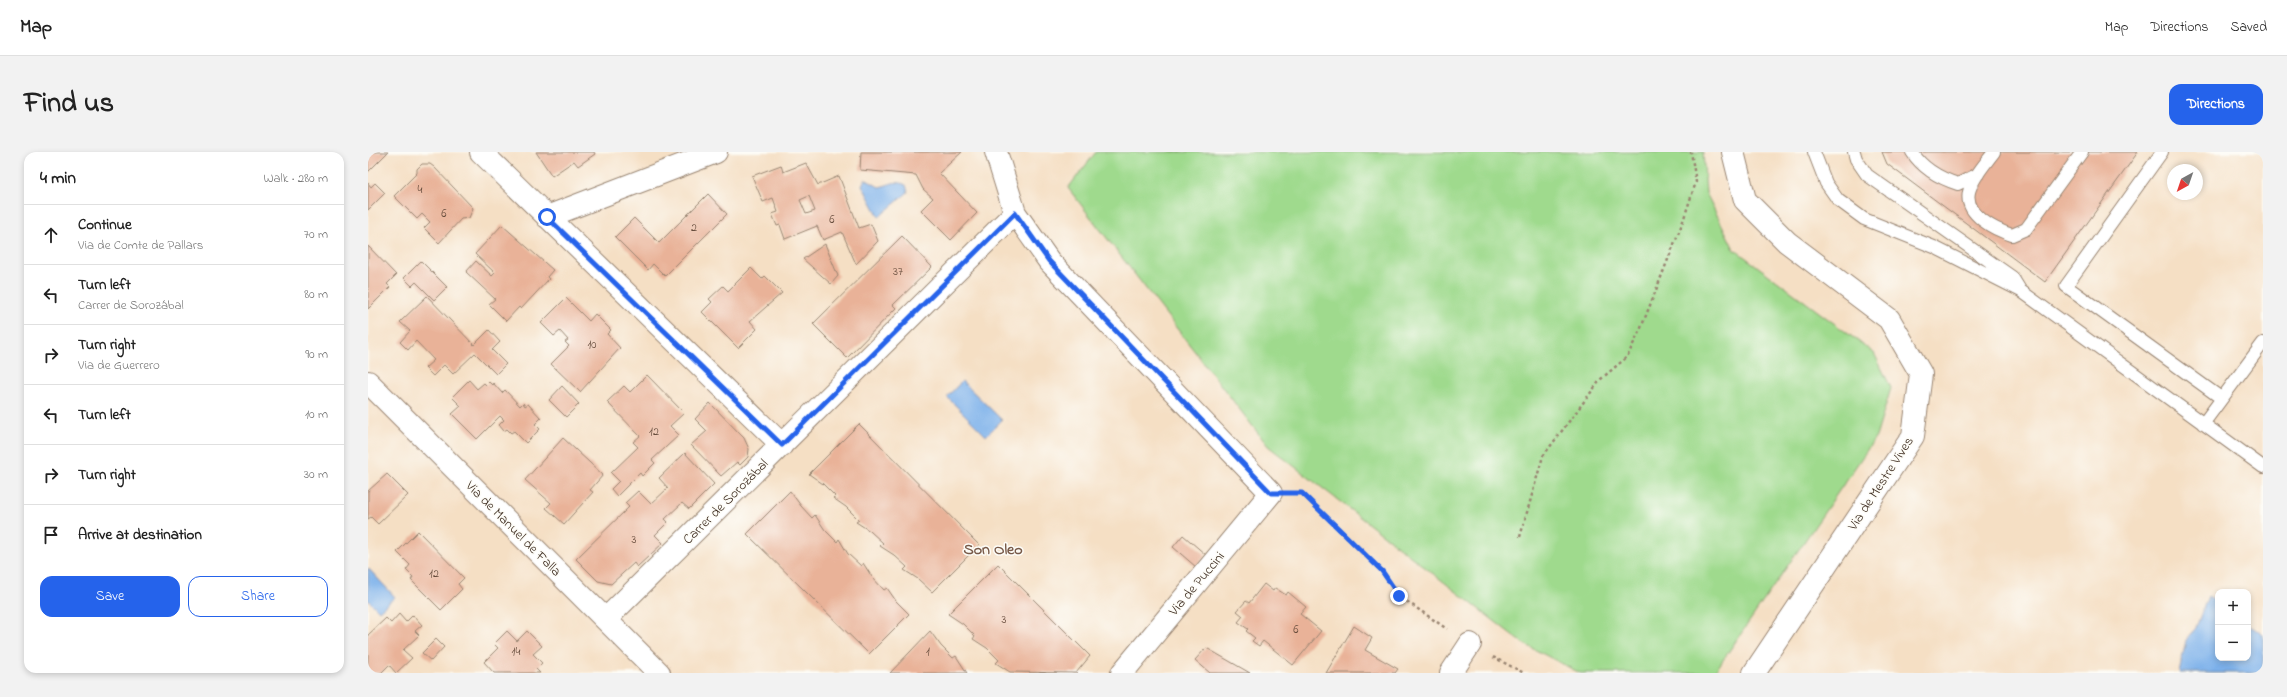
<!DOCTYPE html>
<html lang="en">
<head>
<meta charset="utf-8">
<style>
  :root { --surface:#fff; --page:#f2f2f2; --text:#222; --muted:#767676; --line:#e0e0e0; --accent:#2563eb }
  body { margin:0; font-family:"Indie Flower",sans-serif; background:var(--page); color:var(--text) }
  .controls { position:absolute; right:12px; bottom:12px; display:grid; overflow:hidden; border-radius:8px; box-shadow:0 2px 6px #0003 }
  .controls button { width:36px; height:36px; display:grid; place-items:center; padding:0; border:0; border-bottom:1px solid var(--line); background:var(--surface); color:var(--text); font:20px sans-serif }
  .compass { position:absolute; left:1799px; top:12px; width:36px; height:36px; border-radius:50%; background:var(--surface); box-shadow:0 2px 6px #0003; rotate:220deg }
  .stop { position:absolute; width:12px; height:12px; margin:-9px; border:3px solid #2563eb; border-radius:50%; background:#fff }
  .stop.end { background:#2563eb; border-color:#fff; box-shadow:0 1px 4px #0008 }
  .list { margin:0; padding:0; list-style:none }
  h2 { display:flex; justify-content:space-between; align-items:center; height:52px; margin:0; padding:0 16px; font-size:17px }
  h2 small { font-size:13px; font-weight:400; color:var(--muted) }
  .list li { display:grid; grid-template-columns:26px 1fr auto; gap:12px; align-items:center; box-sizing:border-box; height:60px; padding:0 16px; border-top:1px solid var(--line) }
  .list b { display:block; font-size:15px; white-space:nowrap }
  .list p { margin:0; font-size:13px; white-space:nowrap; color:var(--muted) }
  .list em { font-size:13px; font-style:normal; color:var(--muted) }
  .actions { display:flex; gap:8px; padding:12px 16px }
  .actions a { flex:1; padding:9px 0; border:1px solid var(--accent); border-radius:12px; text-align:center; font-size:14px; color:var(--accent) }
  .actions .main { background:var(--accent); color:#fff }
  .icon { flex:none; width:22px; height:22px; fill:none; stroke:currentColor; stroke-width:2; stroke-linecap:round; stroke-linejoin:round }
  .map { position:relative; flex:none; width:1895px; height:521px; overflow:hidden; border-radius:12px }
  header { display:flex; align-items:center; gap:24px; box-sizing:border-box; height:56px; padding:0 20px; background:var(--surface); border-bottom:1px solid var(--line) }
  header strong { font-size:19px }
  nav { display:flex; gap:22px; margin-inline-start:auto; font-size:14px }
  .intro { display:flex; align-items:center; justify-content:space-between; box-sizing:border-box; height:96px; padding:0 24px }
  h1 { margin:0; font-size:28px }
  .button { padding:10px 18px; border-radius:12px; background:var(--accent); color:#fff; font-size:14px; font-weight:700 }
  main { display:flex; gap:24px; padding:0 24px }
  aside { flex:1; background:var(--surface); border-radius:12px; box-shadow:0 2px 6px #0003 }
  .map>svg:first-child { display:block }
  .green { fill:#9fda8d; stroke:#6d8256 }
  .water { fill:#7cb0ea; stroke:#5c6d84 }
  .building { fill:#e9b298; fill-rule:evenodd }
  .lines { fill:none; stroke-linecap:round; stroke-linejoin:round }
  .service-casing { stroke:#988471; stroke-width:14 }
  .minor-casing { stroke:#988471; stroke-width:24 }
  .path { stroke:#988471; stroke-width:2.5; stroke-dasharray:3 3; stroke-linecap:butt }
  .service { stroke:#fff; stroke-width:12 }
  .minor { stroke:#fff; stroke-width:22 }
  .route { stroke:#2563eb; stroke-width:5 }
  .labels { text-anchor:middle; stroke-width:3; stroke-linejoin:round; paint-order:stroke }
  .number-label { font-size:12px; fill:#664c3c }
  .street-label { font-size:14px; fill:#3b2a1e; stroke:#fdfcf7 }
  .quarter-label { font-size:16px; font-weight:bold; fill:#785a49; stroke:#fdfcf7 }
</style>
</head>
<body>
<header>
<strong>Map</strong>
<nav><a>Map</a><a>Directions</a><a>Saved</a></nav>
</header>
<div class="intro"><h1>Find us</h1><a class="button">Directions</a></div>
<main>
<aside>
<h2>4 min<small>Walk · 280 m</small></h2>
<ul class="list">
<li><svg class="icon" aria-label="ahead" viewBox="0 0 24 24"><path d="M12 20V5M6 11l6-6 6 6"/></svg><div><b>Continue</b><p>Via de Comte de Pallars</p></div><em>70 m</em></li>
<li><svg class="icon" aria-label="left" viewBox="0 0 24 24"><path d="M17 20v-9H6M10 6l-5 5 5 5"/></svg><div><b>Turn left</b><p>Carrer de Sorozábal</p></div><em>80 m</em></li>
<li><svg class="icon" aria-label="right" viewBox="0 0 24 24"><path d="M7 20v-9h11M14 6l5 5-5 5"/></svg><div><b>Turn right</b><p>Via de Guerrero</p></div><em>90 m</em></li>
<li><svg class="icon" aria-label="left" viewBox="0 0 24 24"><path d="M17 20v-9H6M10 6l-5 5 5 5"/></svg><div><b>Turn left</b></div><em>10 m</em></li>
<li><svg class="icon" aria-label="right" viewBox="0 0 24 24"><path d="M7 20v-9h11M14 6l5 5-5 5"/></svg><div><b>Turn right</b></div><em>30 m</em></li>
<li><svg class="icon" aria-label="arrive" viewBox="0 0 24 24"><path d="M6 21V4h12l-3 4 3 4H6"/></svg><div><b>Arrive at destination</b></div></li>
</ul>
<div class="actions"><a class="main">Save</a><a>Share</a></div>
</aside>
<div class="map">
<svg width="1895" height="521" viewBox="0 0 1895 521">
  <rect width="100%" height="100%" fill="#fdfcf7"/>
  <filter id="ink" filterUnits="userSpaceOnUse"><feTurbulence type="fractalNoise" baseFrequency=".025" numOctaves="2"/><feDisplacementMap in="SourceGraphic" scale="8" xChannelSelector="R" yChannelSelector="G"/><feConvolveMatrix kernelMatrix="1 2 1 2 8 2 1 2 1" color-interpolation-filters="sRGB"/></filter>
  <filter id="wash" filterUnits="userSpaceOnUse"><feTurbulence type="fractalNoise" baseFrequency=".012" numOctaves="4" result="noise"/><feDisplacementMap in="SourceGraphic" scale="16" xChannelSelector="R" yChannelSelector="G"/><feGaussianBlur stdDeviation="0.9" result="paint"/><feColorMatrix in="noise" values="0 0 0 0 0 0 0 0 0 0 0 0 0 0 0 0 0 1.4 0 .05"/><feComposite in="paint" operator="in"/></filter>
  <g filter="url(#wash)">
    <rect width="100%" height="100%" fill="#f5dfc4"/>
    <path class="green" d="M728 0H1335L1338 41 1366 97 1506 201 1523 236 1508 285 1346 521H1212L1156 492 900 294 700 36Z"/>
    <path class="water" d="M497 27 511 35C522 33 527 27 538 33L540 40 511 65 494 33Z
      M594 229 634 268 618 284 579 245Z
      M0 416 27 445 11 459 0 448Z
      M1840 444 1850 451V506H1880V472L1895 483V521H1811L1818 488 1827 478Z"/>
    <g id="blocks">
      <path class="building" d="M0 0H20L0 20Z
        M168 0H226L227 2 210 14 206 9 184 24Z
        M493 0H594L571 21 609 61 583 88 553 58 565 46 555 37 548 23 492 18Z
        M1514 0H1770L1677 130 1519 12Z
        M438 11 450 33 471 24 491 76 503 72 510 89 488 112 474 80 455 88 449 74 417 87 412 73 409 74 404 62 410 60 405 46 395 50 384 24 413 13 415 20ZM441 44 447 59 438 62 432 48Z
        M54 12H62L66 15 105 56 101 66 93 67 71 91 56 76 62 70 54 62 49 67 26 44 49 21V17Z
        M0 31 3 35 7 31 17 41 0 58Z
        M340 42 359 62 297 124 285 112 280 118 247 85 266 66 291 91Z
        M134 73 185 118 179 125 181 127 153 157 151 155 138 169 121 152 127 147 98 120 108 109 124 124 127 121 107 102Z
        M534 84 564 115 525 153 528 156 479 206 445 172Z
        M457 92 470 124 463 132 435 107Z
        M0 94 28 123 19 132 22 135 0 157Z
        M53 109 79 135 66 148 48 130 44 134 36 126Z
        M383 116 394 127 397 124 414 141 382 169 389 177 370 196 334 160 344 150 341 147 355 134 360 139Z
        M59 144 106 193 121 178 132 190 124 198 138 212 128 222 107 201 85 222 76 213 65 224 57 216 66 208 48 189 40 198 32 190 42 179 32 170Z
        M198 146 221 169 227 162 243 178 239 182 252 196 212 240 183 212 201 194 197 190 200 188 192 179 186 184 173 171Z
        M279 223 316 261 302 274 311 283 284 308 287 311 274 324 272 321 249 344 243 337 251 329 243 321 270 295 265 290 272 284 239 250 256 234 262 240Z
        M101 228 109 237 116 231 118 233 121 230 124 233 125 231 134 241 137 238 152 254 155 251 157 254 160 252 173 266 167 272 172 277 158 291 146 279 143 281 139 277 136 279 131 273 136 268 132 264 109 287 84 262 93 254 84 245Z
        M194 234 211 252 198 265 181 248Z
        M342 251 376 286 381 297 380 305 372 313 369 310 353 324 323 293 339 279 327 267Z
        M491 272 611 393 564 440 550 427 536 418 539 415 526 403 512 394 515 391 502 379 488 370 491 368 478 355 465 346 467 344 455 332 441 322Z
        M195 286 235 323 222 338 225 340 196 372 178 356 183 351 157 328Z
        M317 301 346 332 321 357 314 351 297 367 300 370 287 383 295 391 269 415 266 411 243 432 230 429 208 407 261 355 257 351 270 339 283 352 300 336 291 326Z
        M19 322 40 343 10 372 3 365 0 367V339Z
        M422 339 433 354 444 366 447 363 457 378 469 390 471 387 480 402 493 414 495 411 504 425 516 438 519 436 528 449 541 462 501 502 379 382Z
        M50 379 96 426 90 432 94 437 73 458 43 428 45 425 38 418 42 413 29 400Z
        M815 383 838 403 828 415 805 395Z
        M630 412 722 504 708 521 642 520 628 511 631 508 619 496 605 487 607 484 595 472 580 462Z
        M896 432 905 439 907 436 918 443 920 440 938 455 932 462 953 479 925 513 895 489 891 494 884 489 887 486 878 479 880 477 870 470 875 464 869 459 878 449 881 451Z
        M31 462 38 470 45 463 54 473 47 479 51 483 35 498 44 506 28 521 21 513 13 521H0V483L18 466 23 471Z
        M986 474 1004 486 997 498 1030 517 1027 521H958Z
        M139 479 149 489 159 479 174 494 165 502 174 511 168 517 172 521H126L116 510 130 496 126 492Z
        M562 479 573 494 585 506 588 504 599 521H522Z
        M68 487 76 495 63 509 54 501Z
        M838 496 842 498 882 521H842L827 508Z"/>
    </g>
  </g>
  <g filter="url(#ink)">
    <use href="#blocks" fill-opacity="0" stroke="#988471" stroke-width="1"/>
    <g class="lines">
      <g class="service-casing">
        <path id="service" d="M1446 0 1458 31 1470 48 1496 67 1566 95 1653 139 1895 315
          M1486 0 1488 7 1499 23 1644 125 1652 138
          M1544 0C1555 17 1571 26 1590 32L1610 22
          M1626 0C1618 11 1604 26 1601 40 1596 63 1628 78 1644 83L1658 77 1714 0
          M1794 0 1698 134 1853 246
          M1835 272 1895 191"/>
      </g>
      <g class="minor-casing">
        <path id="minor" d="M113 0 414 293
          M628 0 647 61 681 109 903 341 754 521
          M1365 0 1377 48 1419 90 1521 167 1553 222 1545 284 1386 521
          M179 65 348 0
          M0 230 291 521
          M238 467 647 61
          M1083 521 1102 492"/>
      </g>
      <path class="path" d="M930 341H934L1014 419 1031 444 1079 477
        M1152 385 1175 304 1233 227 1259 205 1273 176 1314 72 1328 30 1323 0
        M1125 505 1156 521"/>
      <use href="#service" class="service"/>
      <use href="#minor" class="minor"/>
    </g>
  </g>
  <g class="lines" filter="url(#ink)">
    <path class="route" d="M179 65 414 293 647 61 681 109 903 341H934L1014 419 1031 444"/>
  </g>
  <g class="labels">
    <g class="number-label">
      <text x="52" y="41">4</text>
      <text x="76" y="65">6</text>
      <text x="464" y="71">6</text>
      <text x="326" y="79">2</text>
      <text x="530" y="123">37</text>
      <text x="224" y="196">10</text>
      <text x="286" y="283">12</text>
      <text x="266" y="391">3</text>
      <text x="66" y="425">12</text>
      <text x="636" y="471">3</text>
      <text x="928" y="481">6</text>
      <text x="148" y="503">14</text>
      <text x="560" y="503">1</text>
    </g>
    <g class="street-label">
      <text transform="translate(1512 331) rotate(-57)" y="5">Via de Mestre Vives</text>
      <text transform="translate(357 349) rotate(-45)" y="5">Carrer de Sorozábal</text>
      <text transform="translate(146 376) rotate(45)" y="5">Via de Manuel de Falla</text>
      <text transform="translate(828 431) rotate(-50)" y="5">Via de Puccini</text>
    </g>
    <g class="quarter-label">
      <text x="625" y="402">Son Oleo</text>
    </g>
  </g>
</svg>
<div class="controls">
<button>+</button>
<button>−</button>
</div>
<svg class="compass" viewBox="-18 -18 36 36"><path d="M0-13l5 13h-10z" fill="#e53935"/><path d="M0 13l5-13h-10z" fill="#767676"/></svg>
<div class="stop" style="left:179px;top:65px"></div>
<div class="stop end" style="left:1031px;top:444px"></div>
</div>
</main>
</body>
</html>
